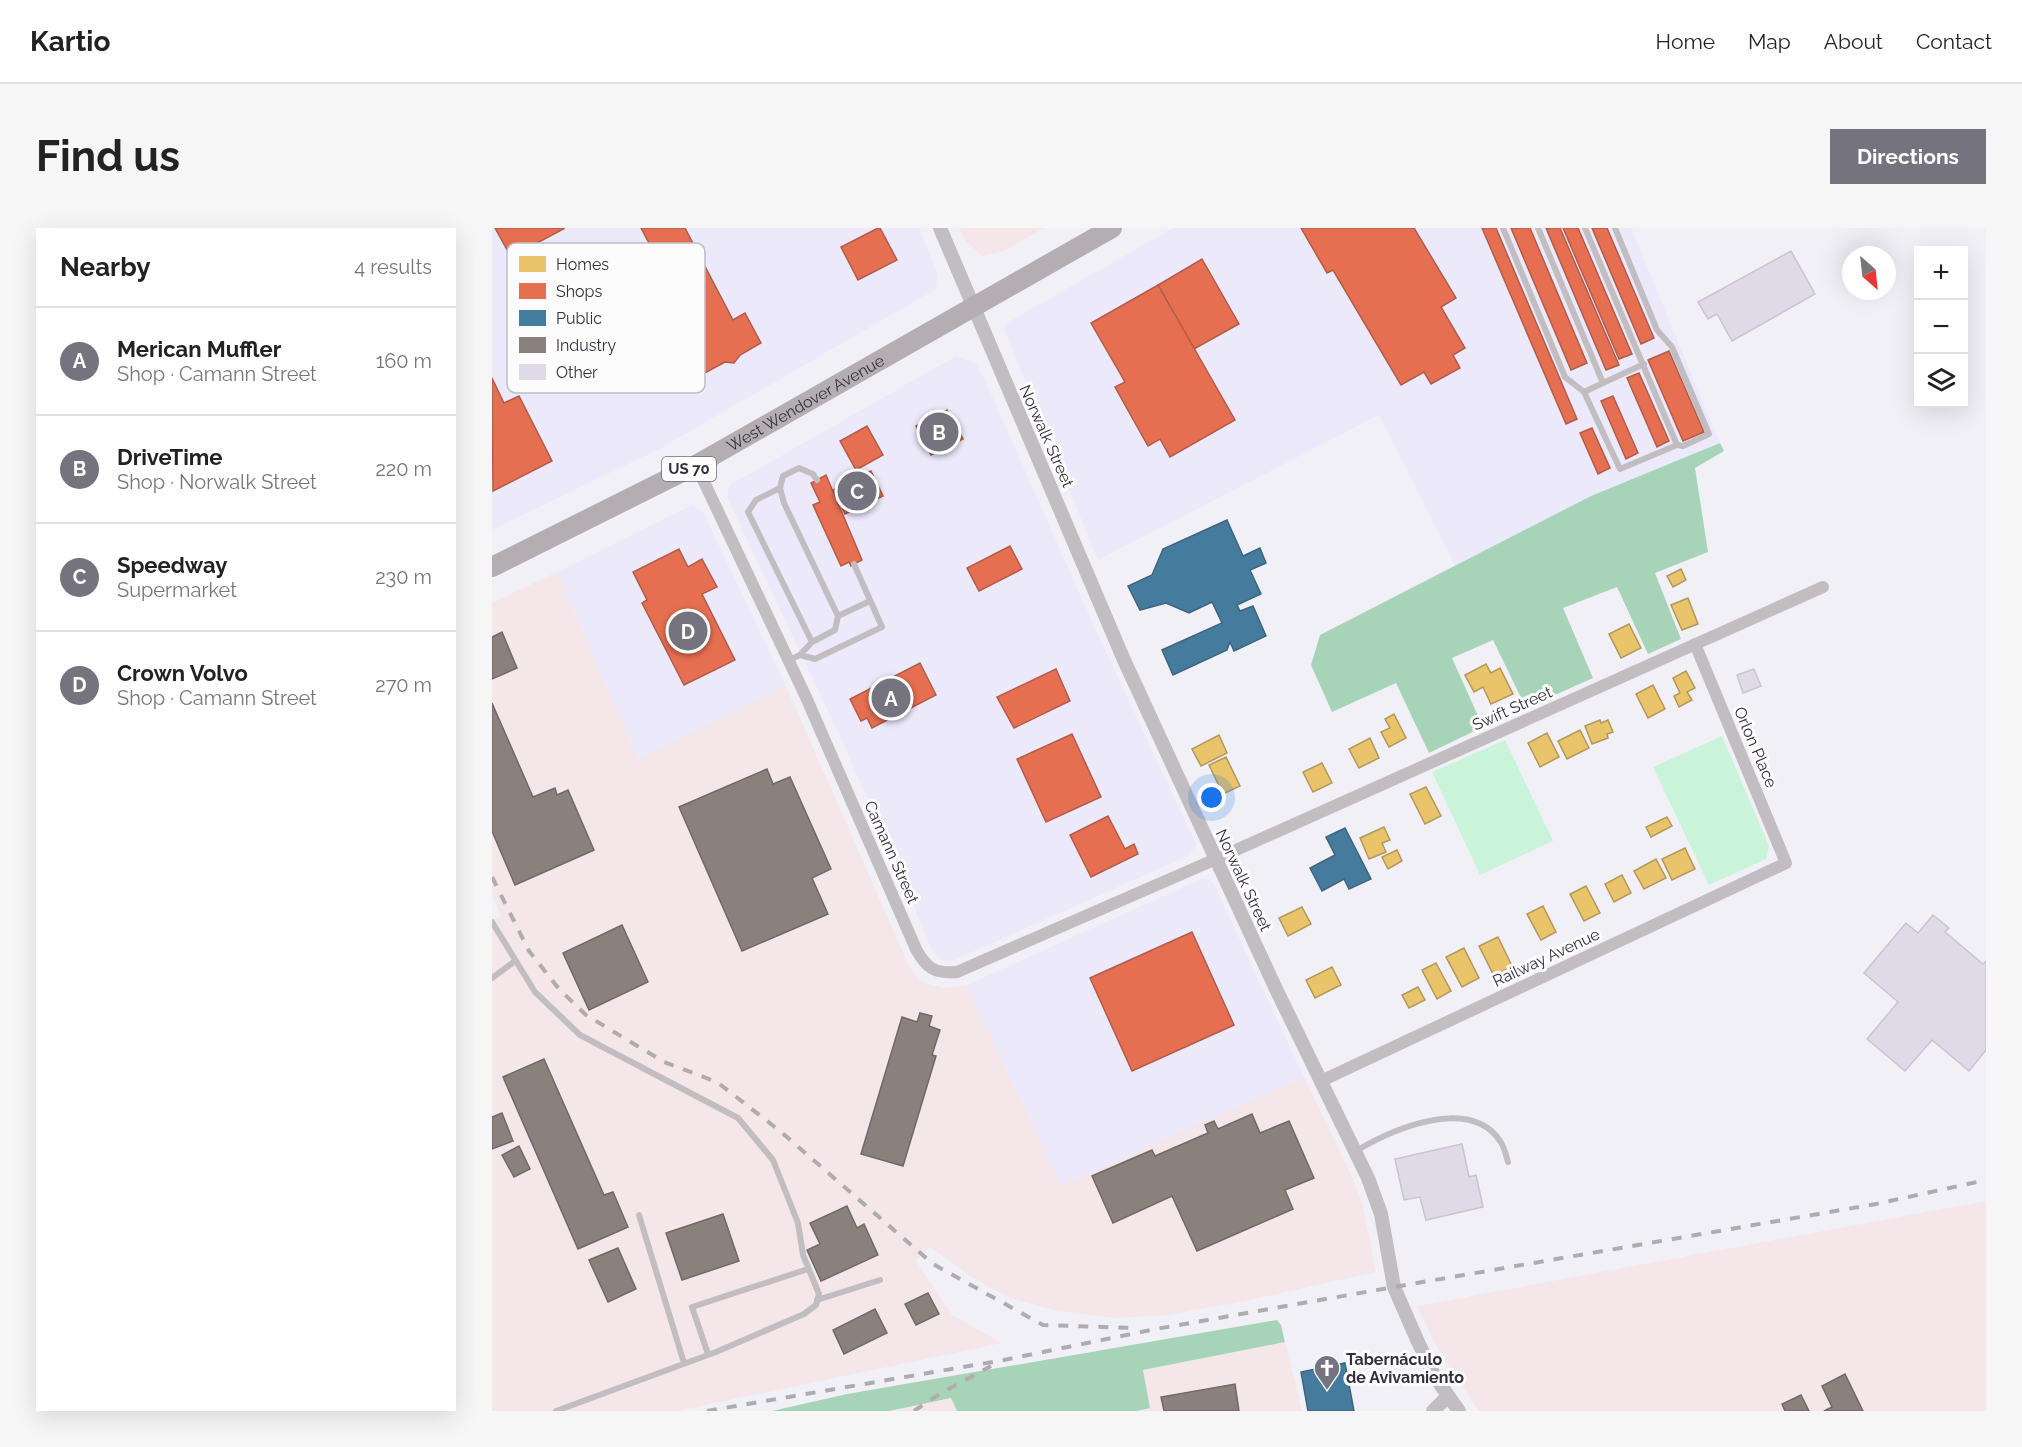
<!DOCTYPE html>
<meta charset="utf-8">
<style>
:root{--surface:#fff;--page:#f6f6f6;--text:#222;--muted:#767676;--line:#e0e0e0;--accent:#75737e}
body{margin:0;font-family:Raleway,sans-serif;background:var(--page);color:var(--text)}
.controls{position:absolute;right:18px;top:18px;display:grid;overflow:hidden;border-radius:0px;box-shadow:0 6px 24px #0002}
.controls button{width:54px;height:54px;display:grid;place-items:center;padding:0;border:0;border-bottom:2px solid var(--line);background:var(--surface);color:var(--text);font:30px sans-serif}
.compass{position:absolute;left:1350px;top:18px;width:54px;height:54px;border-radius:50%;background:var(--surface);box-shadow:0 6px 24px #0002;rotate:153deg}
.you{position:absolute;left:720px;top:570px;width:21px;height:21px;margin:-15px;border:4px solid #fff;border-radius:50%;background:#1a73e8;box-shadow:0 0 0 9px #1a73e833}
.badge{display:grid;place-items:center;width:39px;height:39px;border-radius:50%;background:var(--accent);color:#fff;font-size:20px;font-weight:700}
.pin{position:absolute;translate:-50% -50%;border:3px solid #fff;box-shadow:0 2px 6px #0006}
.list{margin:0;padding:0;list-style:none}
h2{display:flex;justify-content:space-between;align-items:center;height:78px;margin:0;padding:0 24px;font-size:26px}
h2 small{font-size:20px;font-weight:400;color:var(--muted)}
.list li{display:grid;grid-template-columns:39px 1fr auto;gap:18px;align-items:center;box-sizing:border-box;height:108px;padding:0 24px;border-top:2px solid var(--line)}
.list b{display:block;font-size:22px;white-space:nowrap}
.list p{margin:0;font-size:20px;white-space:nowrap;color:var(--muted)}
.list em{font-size:20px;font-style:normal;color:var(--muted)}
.icon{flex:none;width:33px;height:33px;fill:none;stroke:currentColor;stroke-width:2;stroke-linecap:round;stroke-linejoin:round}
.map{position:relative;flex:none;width:1494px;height:1183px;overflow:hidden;border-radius:0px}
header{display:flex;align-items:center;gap:36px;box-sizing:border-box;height:84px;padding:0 30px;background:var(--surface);border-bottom:2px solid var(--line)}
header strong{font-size:28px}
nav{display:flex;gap:33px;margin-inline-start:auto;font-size:21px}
.intro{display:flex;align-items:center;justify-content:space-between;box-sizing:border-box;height:144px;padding:0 36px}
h1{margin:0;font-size:42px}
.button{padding:15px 27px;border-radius:0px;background:var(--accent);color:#fff;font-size:21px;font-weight:700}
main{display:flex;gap:36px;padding:0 36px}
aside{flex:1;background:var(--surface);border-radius:0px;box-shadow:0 6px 24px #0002}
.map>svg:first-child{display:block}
.built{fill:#ece9fa}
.industrial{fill:#f5e6ea}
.green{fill:#c9f4d9}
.forest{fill:#a7d4b9}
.homes{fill:#e9c46a;stroke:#b2985c;stroke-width:1.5}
.shops{fill:#e76f51;stroke:#b15c4b;stroke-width:1.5}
.public{fill:#457b9d;stroke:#3f6480;stroke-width:1.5}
.industry{fill:#8a817c;stroke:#706969;stroke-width:1.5}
.building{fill:#e0d9e8;stroke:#c9c5ce;stroke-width:1.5}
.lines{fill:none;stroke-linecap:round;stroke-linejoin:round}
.service{stroke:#c1bdc1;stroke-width:6}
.minor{stroke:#c1bdc1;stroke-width:12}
.tertiary{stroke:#c1bdc1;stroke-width:14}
.trunk{stroke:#b4aeb3;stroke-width:20}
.rail{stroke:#afacb0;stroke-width:4;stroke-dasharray:10 10;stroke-linecap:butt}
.labels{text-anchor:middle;stroke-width:6;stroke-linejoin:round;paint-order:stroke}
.shield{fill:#fcfcfc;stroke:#6f6d76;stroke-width:1.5}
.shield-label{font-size:15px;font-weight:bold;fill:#32303d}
.street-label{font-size:16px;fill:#32303d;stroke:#fcfcfc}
.poi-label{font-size:16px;font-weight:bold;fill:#32303d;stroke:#fcfcfc;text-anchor:start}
.key{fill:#fcfcfc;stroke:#bfbfc3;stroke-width:1.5}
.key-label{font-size:16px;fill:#32303d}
</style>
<header>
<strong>Kartio</strong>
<nav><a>Home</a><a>Map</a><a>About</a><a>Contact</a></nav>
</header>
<div class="intro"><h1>Find us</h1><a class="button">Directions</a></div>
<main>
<aside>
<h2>Nearby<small>4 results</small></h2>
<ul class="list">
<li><span class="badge">A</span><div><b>Merican Muffler</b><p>Shop · Camann Street</p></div><em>160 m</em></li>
<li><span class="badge">B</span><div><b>DriveTime</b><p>Shop · Norwalk Street</p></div><em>220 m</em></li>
<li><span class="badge">C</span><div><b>Speedway</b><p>Supermarket</p></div><em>230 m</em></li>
<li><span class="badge">D</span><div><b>Crown Volvo</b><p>Shop · Camann Street</p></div><em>270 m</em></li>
</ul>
</aside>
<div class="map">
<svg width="1494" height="1183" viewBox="0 0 1494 1183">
<rect width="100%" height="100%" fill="#f1f0f7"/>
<g class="built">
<path d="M0,0H427L446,47L444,61L167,221L0,302Z"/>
<path d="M681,0H1139L1228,215L1099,268L964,339L887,187L606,332L512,101L515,95Z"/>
<path d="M464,128L484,136L492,150L602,398L704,616L698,627L460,733H451L441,724L353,519L235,269L238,257Z"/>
<path d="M200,277L212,286L294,458L146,531L65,344Z"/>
<path d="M709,651H717L722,656L812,849L569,959L475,757Z"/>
</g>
<g class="industrial">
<path d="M467,0H551L512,23L490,28L474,13Z"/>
<path d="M65,344L146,531L294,458L417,738L427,752L437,756L451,760L475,757L569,958L812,849L861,951L870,975L884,1044L749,1074L675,1087L623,1090L566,1083L517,1070L478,1048L438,1019L424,1033L460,1087L510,1115L185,1183H0V693L9,688L0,666V375Z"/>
<path d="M1494,973V1183H987L948,1125L925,1078Z"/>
<path d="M793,1114L810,1183H645L658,1180L651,1142Z"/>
<path d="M460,1170L465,1183H397V1182Z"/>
</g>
<g class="green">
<path d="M1230,508L1277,618L1274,631L1217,657L1161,539Z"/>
<path d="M1013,512L1061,613L988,647L940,544Z"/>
</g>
<g class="forest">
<path d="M1228,215L1232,223L1203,240L1216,324L1163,345L1189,411L1156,426L1125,359L1071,380L1101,450L1034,480L1001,412L960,430L991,499L937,525L904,455L840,484L819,437L828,407L1099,268Z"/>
<path d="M785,1092L789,1097L793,1114L651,1142L658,1180L645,1183H465L459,1170L397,1183H280L355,1166Z"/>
</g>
<g class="homes">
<path d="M1189,341L1194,352L1181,359L1175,348Z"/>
<path d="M1196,370L1206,396L1190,402L1179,377Z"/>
<path d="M1137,396L1149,420L1129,430L1117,406Z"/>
<path d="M994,436L999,445L1008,440L1021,466L999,476L991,459L982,464L973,447Z"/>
<path d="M1194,443L1203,460L1195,464L1200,472L1187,479L1182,468L1188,465L1181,450Z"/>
<path d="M1161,457L1173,481L1156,490L1144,466Z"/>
<path d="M902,486L914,510L897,519L889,504L898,500L893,491Z"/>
<path d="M1108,492L1109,495L1116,492L1121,504L1115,506L1116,510L1100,516L1093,498Z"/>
<path d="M1088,502L1097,520L1075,531L1066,513Z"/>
<path d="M1055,505L1067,529L1048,539L1036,515Z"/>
<path d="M727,507L735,525L709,538L700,521Z"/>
<path d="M878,510L887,530L867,540L857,521Z"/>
<path d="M734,529L748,558L731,566L717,537Z"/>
<path d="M830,535L840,555L821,564L811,544Z"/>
<path d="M934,559L949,588L933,596L918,566Z"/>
<path d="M1175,589L1180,598L1159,609L1154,599Z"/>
<path d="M892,599L898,612L890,615L894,624L877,631L868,610Z"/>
<path d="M1193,620L1203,641L1180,652L1170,631Z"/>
<path d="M905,622L910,633L896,641L890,629Z"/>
<path d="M1164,631L1174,650L1152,661L1142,643Z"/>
<path d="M1130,647L1139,665L1122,674L1113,656Z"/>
<path d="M1094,658L1108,685L1092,693L1078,666Z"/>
<path d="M1051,678L1064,704L1049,712L1035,686Z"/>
<path d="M810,679L819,696L796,708L787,690Z"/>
<path d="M1006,709L1020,738L1002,748L987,718Z"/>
<path d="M972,720L987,750L970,759L954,729Z"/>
<path d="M944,735L959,763L945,771L930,742Z"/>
<path d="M840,739L849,757L823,770L814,752Z"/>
<path d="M926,759L933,772L917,780L910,767Z"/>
</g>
<g class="shops">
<path d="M3,0H73L19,29Z"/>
<path d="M149,0H193L241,92L253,85L269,115L248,127L242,135L233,134L200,152L184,122L207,110Z"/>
<path d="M386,0H388L405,32L366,52L349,19Z"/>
<path d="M809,0H922L964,70L949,79L973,120L961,127L968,140L939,156L932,144L909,157L841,42L835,45Z"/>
<path d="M990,0H1004L1085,191L1074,196Z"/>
<path d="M1019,0H1038L1095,135L1079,142Z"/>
<path d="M1054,0H1068L1127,137L1114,142Z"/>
<path d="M1071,0H1086L1140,126L1127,131Z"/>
<path d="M1100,0H1115L1162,110L1149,116Z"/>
<path d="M710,31L747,96L702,121L666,57Z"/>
<path d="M666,57L743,192L678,229L668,211L656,218L623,159L633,154L599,95Z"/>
<path d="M1177,123L1212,204L1191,213L1156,132Z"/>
<path d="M1147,145L1177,213L1165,219L1135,150Z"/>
<path d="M0,150L12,175L27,168L60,233L1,263Z"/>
<path d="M1121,168L1146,225L1134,231L1109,173Z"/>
<path d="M455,182L471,211L439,227L424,198Z"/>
<path d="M375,198L391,227L364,242L348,213Z"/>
<path d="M1100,200L1118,240L1106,246L1088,205Z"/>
<path d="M379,243L391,268L353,286L341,262Z"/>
<path d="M334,247L370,332L359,338L357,334L349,338L321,277L328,274L319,255Z"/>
<path d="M518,318L530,341L487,363L475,340Z"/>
<path d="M187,321L196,339L210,331L225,359L210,366L243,432L192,457L150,375L155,372L141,344Z"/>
<path d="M428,435L444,467L380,500L375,490L369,493L358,471Z"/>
<path d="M564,441L578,473L522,500L505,469Z"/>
<path d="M580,506L609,569L554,594L525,531Z"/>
<path d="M616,588L633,621L642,616L646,626L599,649L578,607Z"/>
<path d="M700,704L742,797L640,843L598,750Z"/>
</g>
<g class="public">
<path d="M735,292L751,328L768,320L774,335L758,342L769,366L745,377L748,383L761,378L774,408L742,423L738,414L735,422L681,447L670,422L730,395L720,374L697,385L674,375L648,382L636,358L660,347L671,321Z"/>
<path d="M853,600L879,651L857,661L852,651L830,663L818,640L843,627L834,609Z"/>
<path d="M853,1135L862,1183H816L809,1144Z"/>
</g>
<g class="industry">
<path d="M10,404L25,440L0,451V409Z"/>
<path d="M0,475L41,569L63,560L65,567L76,562L102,622L23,657L0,603Z"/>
<path d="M275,541L281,556L298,549L339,641L320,650L336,686L250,723L187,579Z"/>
<path d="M130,697L156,754L97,782L71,725Z"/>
<path d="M428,785L440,788L437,798L448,802L440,827L444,828L411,938L369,926L410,789L425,794Z"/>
<path d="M52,831L112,967L121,964L136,999L86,1021L11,849Z"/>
<path d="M10,885L21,913L0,921V889Z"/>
<path d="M760,886L768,905L797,893L822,950L793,962L801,981L705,1023L680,968L621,995L600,948L660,922L663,928L716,905L713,897L722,893L726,901Z"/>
<path d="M27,918L38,941L22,949L10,927Z"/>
<path d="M355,978L365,1000L372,996L386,1027L329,1053L315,1022L328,1016L318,995Z"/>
<path d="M231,986L247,1033L190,1052L174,1005Z"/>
<path d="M126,1020L144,1061L116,1074L97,1032Z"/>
<path d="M436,1065L447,1086L424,1097L413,1076Z"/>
<path d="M383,1081L395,1105L352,1126L341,1102Z"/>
<path d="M1353,1146L1371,1183H1332L1340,1179L1330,1158Z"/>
<path d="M743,1156L747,1183H672L669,1169Z"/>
<path d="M1309,1167L1317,1183H1293L1290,1176Z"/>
</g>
<g class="building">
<path d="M1299,23L1323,66L1240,113L1225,86L1216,91L1206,74Z"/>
<path d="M1262,441L1269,458L1251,465L1245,447Z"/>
<path d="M1441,687L1457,700L1453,704L1491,736L1494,733V822L1477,843L1440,812L1413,843L1375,811L1406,774L1372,745L1414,695L1426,705Z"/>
<path d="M970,916L977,949L984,947L991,979L934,992L928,969L912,972L903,931Z"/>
</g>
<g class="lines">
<g class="service">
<path d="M1011,0L1073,149L1092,164L1128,241L1185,217L1093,0"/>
<path d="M1046,0L1111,155L1152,136"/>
<path d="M1123,0L1165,102L1180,119L1217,206L1191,218L1185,217"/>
<path d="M1092,164L1111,155"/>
<path d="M288,260L264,272L256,284L320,414"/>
<path d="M346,388L378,373"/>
<path d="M308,427L323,431L390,399L362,336"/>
<path d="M297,432L308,427L320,414L343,402L346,388L292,275L288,260L291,248L307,240L321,246L325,252"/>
<path d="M0,694L43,764L88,807L246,890L281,932L306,995L311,1027L327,1066L324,1077L312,1086L224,1124L64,1183"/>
<path d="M0,750L23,733"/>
<path d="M864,923C899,902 977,867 1008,913C1012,918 1014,927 1016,934"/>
<path d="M147,987L192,1135"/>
<path d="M325,1072L388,1052"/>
<path d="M216,1126L200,1079L316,1041"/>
</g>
<g class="minor">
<path d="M204,237L313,467L424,721C434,740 443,746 465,744L724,631L1331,359"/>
<path d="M829,853L1294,635L1203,416"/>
</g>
<g class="tertiary">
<path d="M448,0L632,432L784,761L876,950L889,986L902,1059L926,1114L943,1149L967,1183"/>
<path d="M941,1183L956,1168"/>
</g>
<path class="trunk" id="s1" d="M0,339L204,237L620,0"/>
<g class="rail">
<path d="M0,649L37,723L67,761L94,787L172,834L225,854L288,903L441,1036L551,1097L643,1100"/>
<path d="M215,1183L512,1132L664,1101L902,1059L1384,976L1494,952"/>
<path d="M422,1183L449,1165L499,1138"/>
</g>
</g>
<defs>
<g id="church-pin" transform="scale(1.35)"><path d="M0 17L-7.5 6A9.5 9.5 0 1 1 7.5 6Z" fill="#75737e" stroke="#fcfcfc"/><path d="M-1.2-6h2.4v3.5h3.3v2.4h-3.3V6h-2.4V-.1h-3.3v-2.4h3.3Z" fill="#fff"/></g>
</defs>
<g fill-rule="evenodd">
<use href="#church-pin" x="835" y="1140"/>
</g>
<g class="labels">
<rect class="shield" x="170" y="229" width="54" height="24" rx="4.5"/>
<g class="shield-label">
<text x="197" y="246">US 70</text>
</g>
<g class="street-label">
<text dy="6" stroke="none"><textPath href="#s1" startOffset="354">West Wendover Avenue</textPath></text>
<text transform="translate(555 208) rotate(66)" y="6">Norwalk Street</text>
<text transform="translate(1020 480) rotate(-24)" y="6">Swift Street</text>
<text transform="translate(1264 519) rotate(67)" y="6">Orlon Place</text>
<text transform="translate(400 624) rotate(66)" y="6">Camann Street</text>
<text transform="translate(752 652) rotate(65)" y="6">Norwalk Street</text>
<text transform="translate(1054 729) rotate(-25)" y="6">Railway Avenue</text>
</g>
<g class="poi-label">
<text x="854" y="1137">Tabernáculo<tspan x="854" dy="18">de Avivamiento</tspan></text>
</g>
</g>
<rect x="15" y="15" width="198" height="150" rx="9" class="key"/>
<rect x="27" y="28" width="27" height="16" fill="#e9c46a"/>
<rect x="27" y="55" width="27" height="16" fill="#e76f51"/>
<rect x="27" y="82" width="27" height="16" fill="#457b9d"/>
<rect x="27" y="109" width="27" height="16" fill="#8a817c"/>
<rect x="27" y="136" width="27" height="16" fill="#e0d9e8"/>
<g class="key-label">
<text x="64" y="42">Homes</text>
<text x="64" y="69">Shops</text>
<text x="64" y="96">Public</text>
<text x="64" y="123">Industry</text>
<text x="64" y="150">Other</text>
</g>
</svg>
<div class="controls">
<button>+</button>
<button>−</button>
<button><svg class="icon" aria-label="layers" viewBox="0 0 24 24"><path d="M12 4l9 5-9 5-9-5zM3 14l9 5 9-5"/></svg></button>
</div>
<svg class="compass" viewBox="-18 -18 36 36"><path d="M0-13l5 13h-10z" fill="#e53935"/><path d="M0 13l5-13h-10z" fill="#767676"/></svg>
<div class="you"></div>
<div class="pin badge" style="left:399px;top:470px">A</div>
<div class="pin badge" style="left:447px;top:204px">B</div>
<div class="pin badge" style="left:365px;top:263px">C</div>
<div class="pin badge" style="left:196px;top:403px">D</div>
</div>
</main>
